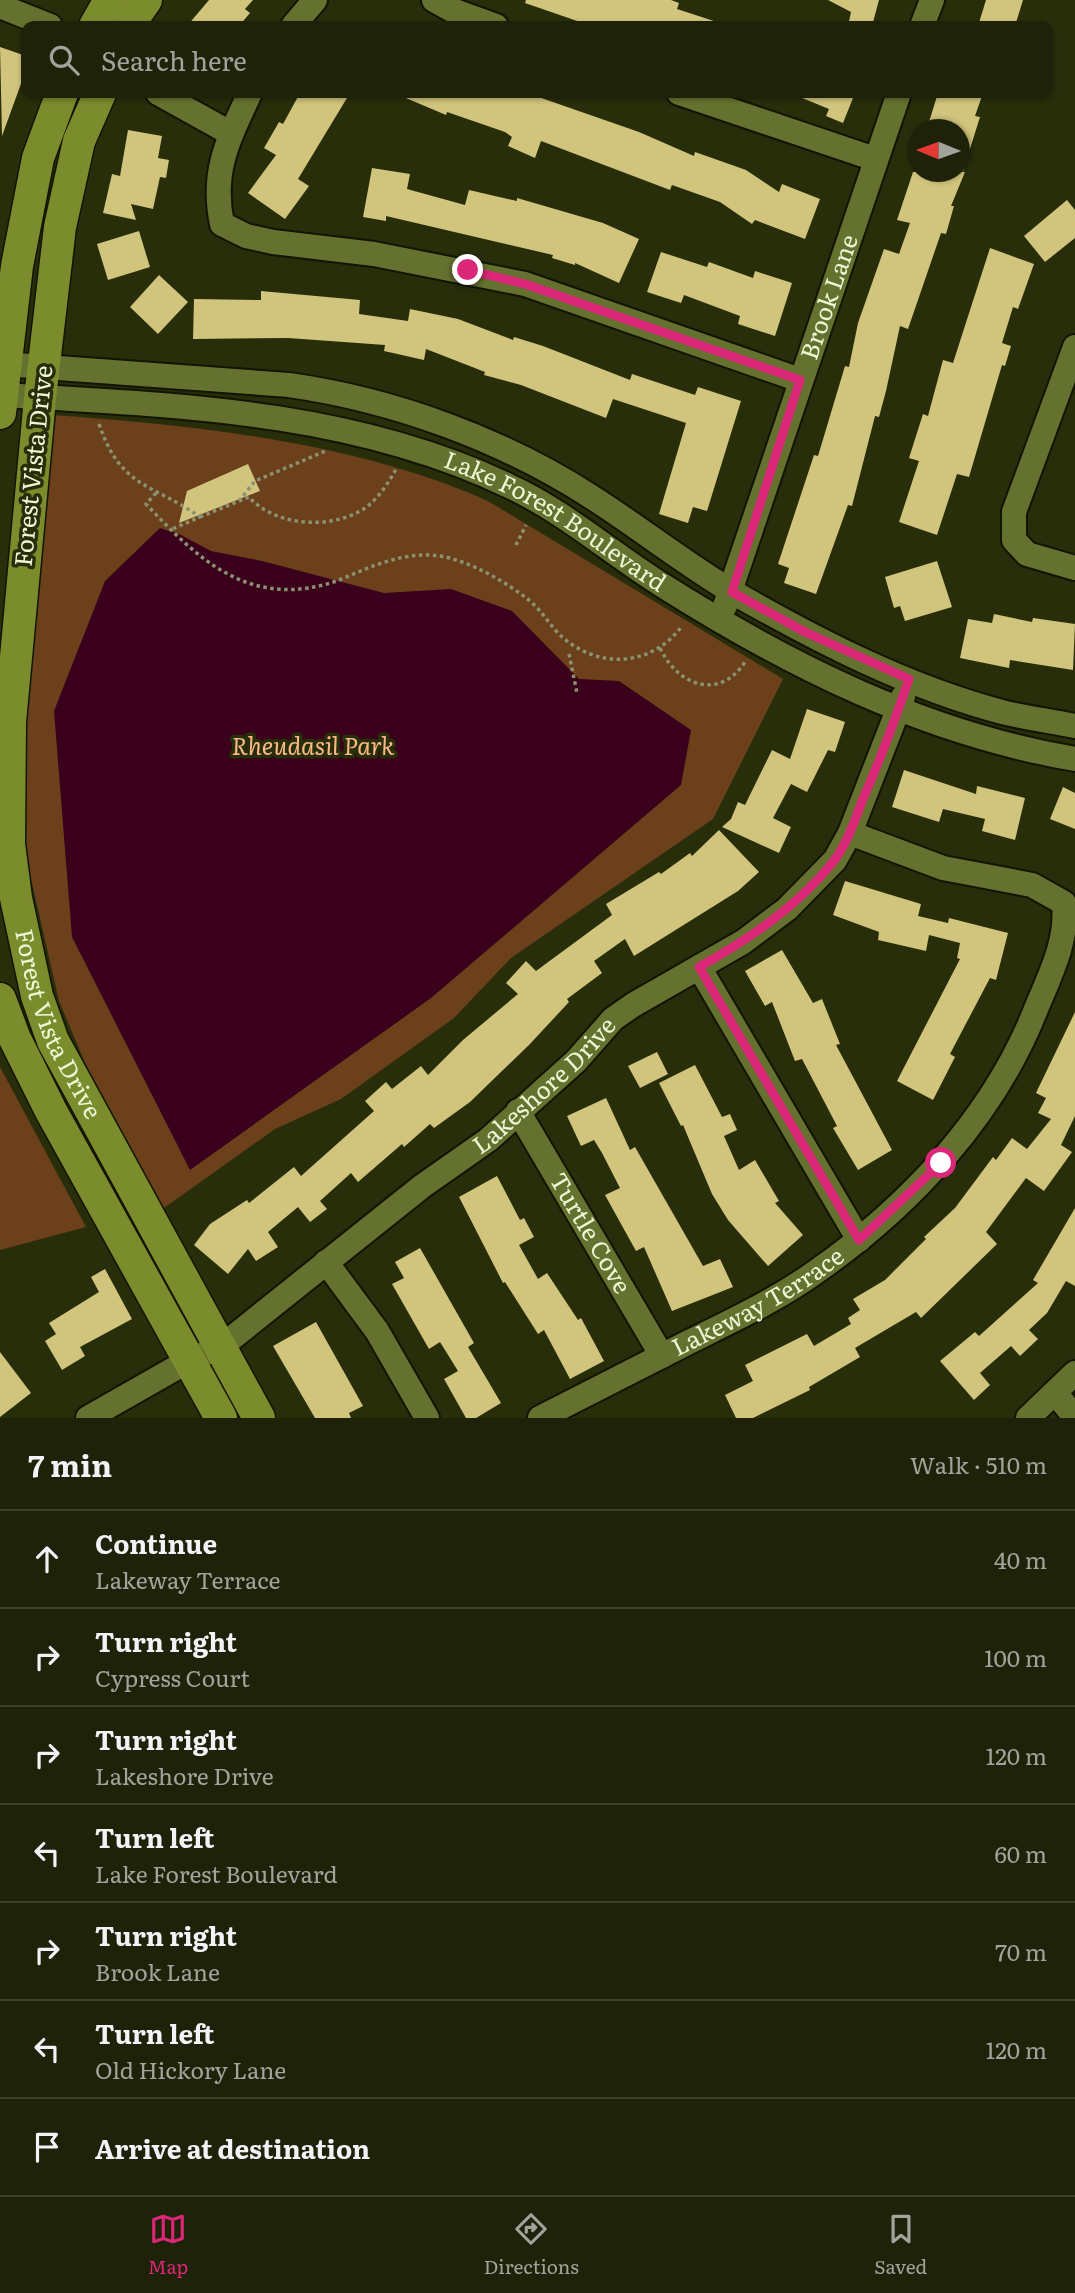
<!DOCTYPE html>
<meta charset="utf-8">
<style>
:root{--surface:#1e2208;--page:#2b2f16;--text:#f1f3f6;--muted:#a1a49c;--line:#3c3f29;--accent:#db2777}
body{margin:0;font-family:Literata,serif;background:var(--page);color:var(--text)}
.compass{position:absolute;left:907px;top:119px;width:63px;height:63px;border-radius:50%;background:var(--surface);box-shadow:0 2px 5px #0004;rotate:271deg}
.stop{position:absolute;width:21px;height:21px;margin:-16px;border:5px solid #db2777;border-radius:50%;background:#fff}
.stop.end{background:#db2777;border-color:#fff;box-shadow:0 2px 7px #0008}
.list{margin:0;padding:0;list-style:none}
h2{display:flex;justify-content:space-between;align-items:center;height:91px;margin:0;padding:0 28px;font-size:30px}
h2 small{font-size:23px;font-weight:400;color:var(--muted)}
.list li{display:grid;grid-template-columns:46px 1fr auto;gap:21px;align-items:center;box-sizing:border-box;height:98px;padding:0 28px;border-top:2px solid var(--line)}
.list b{display:block;font-size:26px;white-space:nowrap}
.list p{margin:0;font-size:23px;white-space:nowrap;color:var(--muted)}
.list em{font-size:23px;font-style:normal;color:var(--muted)}
.icon{flex:none;width:38px;height:38px;fill:none;stroke:currentColor;stroke-width:2;stroke-linecap:round;stroke-linejoin:round}
.map{position:relative;flex:none;width:1075px;height:1418px;overflow:hidden}
.search{position:absolute;background:var(--surface);box-shadow:0 2px 5px #0004;left:21px;right:21px;top:21px;height:77px;display:flex;align-items:center;gap:18px;box-sizing:border-box;padding:0 24px;border-radius:14px;color:var(--muted);font-size:26px}
.sheet{height:777px;background:var(--surface)}
nav{display:flex;justify-content:space-around;align-items:center;box-sizing:border-box;height:98px;border-top:2px solid var(--line);background:var(--surface);font-size:19px;color:var(--muted)}
nav a{display:grid;justify-items:center;gap:4px}
nav .on{color:var(--accent)}
.map>svg:first-child{display:block}
.green{fill:#6b401b}
.water{fill:#3b001b}
.building{fill:#d1c47c}
.lines{fill:none;stroke-linecap:round;stroke-linejoin:round}
.minor-casing{stroke:#111503;stroke-width:28}
.major-casing{stroke:#111503;stroke-width:35}
.path{stroke:#8a926f;stroke-width:3.5;stroke-dasharray:3.5 3.5;stroke-linecap:butt}
.minor{stroke:#65722f;stroke-width:24}
.major{stroke:#7b8c2d;stroke-width:32}
.route{stroke:#db2777;stroke-width:9}
.labels{text-anchor:middle;stroke-width:7;stroke-linejoin:round;paint-order:stroke}
.street-label{font-size:24px;fill:#eef7d5;stroke:#282e0a}
.park-label{font-size:24px;font-style:italic;fill:#fbb985;stroke:#282e0a}
</style>
<div class="map">
<svg width="1075" height="1418" viewBox="0 0 1075 1418">
<rect width="100%" height="100%" fill="#282e0a"/>
<g class="green">
<path d="M52,415C195,425 355,442 488,501L783,679L713,819L511,958L454,1018L341,1099L275,1129L164,1208L91,1077L59,1001L18,822Z"/>
<path d="M0,1067L86,1227L0,1250Z"/>
</g>
<path class="water" d="M160,528L179,534L211,551L262,561L384,593L451,589L512,611L579,679L619,681L691,730L681,785L431,998L190,1170L72,937L54,711L105,581Z"/>
<g class="building">
<path d="M209,0H253L245,9L250,13L239,26H187Z"/>
<path d="M526,0H671L679,3L677,9L720,23L719,26H582L583,23L525,3Z"/>
<path d="M828,0H879L872,26H848L851,12Z"/>
<path d="M986,0H1023L1015,26H978Z"/>
<path d="M0,47L26,56V70L2,136Z"/>
<path d="M300,93H350L298,179L309,186L285,219L248,193L276,155L264,148L279,122L283,124Z"/>
<path d="M394,93H527L639,132L694,156L695,152L746,170L779,192L782,184L820,199L805,239L755,220L752,224L720,202L672,185L670,190L541,141L535,158L508,146L512,137L505,132L447,112L446,115Z"/>
<path d="M790,93H855L843,123L826,116L829,109Z"/>
<path d="M938,93H983L975,116L980,117L963,171L960,170V130H930L932,124L929,122Z"/>
<path d="M128,130L162,136L158,158L169,160L166,178L160,177L153,209L131,204L136,220L103,213L112,174L120,176Z"/>
<path d="M372,168L410,174L407,189L465,205L469,190L517,201V198L603,223L639,239L619,283L575,263V265L552,258L553,255L386,216V221L363,217Z"/>
<path d="M913,172H965L951,206H954L946,234L941,233L908,329L900,326L886,391L879,417L875,416L852,506L848,505L816,594L784,583L789,568L778,564L814,455L818,456L845,366L849,367L858,323L884,249L899,254L910,223L897,220Z"/>
<path d="M1067,200L1075,210V238L1045,262L1024,236Z"/>
<path d="M139,231L150,267L108,280L97,244Z"/>
<path d="M990,248L1034,264L1018,309L1013,307L1002,343L1011,346L1005,366L1002,365L969,477L957,474L937,535L899,522L919,461L909,458L923,414L928,416L943,360L953,363Z"/>
<path d="M661,252L707,267L709,262L753,278L755,271L792,283L775,336L738,324L740,316L684,295L681,303L647,292Z"/>
<path d="M159,275L188,302L158,334L130,307Z"/>
<path d="M261,291L360,300L359,314L408,321L410,309L458,319L513,340L514,337L543,346L630,380L632,374L695,395L698,387L741,401L707,511L693,507L688,523L659,514L686,423L613,399L606,418L521,385L484,375L485,372L426,349L424,360L384,351L385,345L288,338L193,339L194,299L261,300Z"/>
<path d="M248,464L260,491L179,523L187,491Z"/>
<path d="M937,561L952,607L905,621L900,606L894,608L885,577Z"/>
<path d="M994,614L1032,622L1033,618L1075,624L1073,670L1010,660L1009,668L960,658L968,619L992,623Z"/>
<path d="M807,709L845,722L835,752L828,750L807,792L791,784L773,818L791,827L779,853L722,827L731,819L738,802L745,805L772,750L790,759Z"/>
<path d="M904,770L976,794L977,786L1025,798L1015,840L982,831L985,819L943,809L939,822L892,807Z"/>
<path d="M1063,787L1075,793V829L1050,819Z"/>
<path d="M719,830L759,872L738,891L634,956L625,939L594,961L602,973L567,999L569,1002L529,1045L470,1102L434,1128L430,1124L404,1147L402,1144L358,1182L351,1173L320,1201L327,1209L310,1222L298,1207L268,1232L278,1247L256,1261L248,1249L228,1274L194,1245L210,1224L247,1200L249,1203L294,1167L301,1176L374,1111L365,1101L386,1082L392,1089L421,1066L428,1075L463,1040L518,994L506,983L526,961L536,971L612,915L606,904L659,872L661,874L690,853L692,856Z"/>
<path d="M845,881L921,904L918,916L948,923L949,918L1008,933L996,980L990,978L950,1054L955,1057L933,1100L897,1081L960,959L957,958L960,943L929,935L926,951L878,940L879,932L833,915Z"/>
<path d="M782,950L813,1003L822,999L840,1044L836,1045L892,1150L858,1170L833,1128L837,1126L802,1059L795,1061L772,1002L765,1006L745,971Z"/>
<path d="M1075,1012V1116L1061,1145L1072,1152L1044,1191L1026,1178L986,1232L997,1244L921,1318L916,1312L855,1348L860,1357L809,1387L810,1390L753,1418H736L725,1395L753,1381L745,1365L807,1334L814,1346L851,1324L848,1318L860,1310L853,1299L885,1280L926,1239L924,1237L955,1208L993,1157L996,1160L1012,1138L1027,1149L1051,1119L1038,1113L1046,1098L1036,1093Z"/>
<path d="M657,1052L668,1074L640,1088L628,1066Z"/>
<path d="M695,1065L722,1117L730,1114L737,1130L724,1136L739,1170L755,1160L779,1201L775,1203L803,1235L768,1266L728,1220L712,1194L683,1125L681,1126L659,1083Z"/>
<path d="M606,1098L630,1150L635,1147L703,1266L720,1259L733,1287L672,1311L644,1247L636,1251L605,1195L620,1188L602,1153L594,1140L581,1146L567,1116Z"/>
<path d="M497,1176L520,1220L524,1218L534,1237L519,1245L538,1279L547,1273L578,1320L581,1318L604,1361L570,1379L544,1330L538,1334L505,1282L503,1283L459,1197Z"/>
<path d="M1075,1208V1286L1066,1281L1047,1313L1029,1330L1038,1339L1020,1356L1011,1346L980,1373L990,1385L974,1400L940,1361L975,1332L979,1336L1038,1283L1033,1280Z"/>
<path d="M420,1248L474,1343L468,1347L501,1403L476,1418H466L444,1379L458,1371L440,1342L429,1349L392,1284L404,1278L395,1262Z"/>
<path d="M105,1269L132,1319L80,1347L85,1356L62,1370L45,1341L56,1334L49,1323L99,1292L91,1277Z"/>
<path d="M316,1322L363,1406L349,1413L351,1418H315L273,1346Z"/>
<path d="M0,1352L31,1393L0,1417Z"/>
</g>
<g class="lines">
<g class="minor-casing">
<g id="minor">
<path d="M434,0L452,10L496,26"/>
<path d="M0,6L50,26"/>
<path d="M293,26L315,0"/>
<path d="M922,26L932,0"/>
<path d="M158,93L230,133"/>
<path d="M250,93C228,140 211,172 222,224L246,236L273,242L374,254L525,284L800,380"/>
<path d="M679,93L875,159"/>
<path d="M1075,347L1014,512V540L1027,554L1075,568"/>
<path d="M4,364L289,385C394,400 501,439 590,496C639,527 686,565 736,594C820,642 908,687 1002,712C1026,718 1051,721 1075,726"/>
<path id="s1" d="M2,395C174,405 352,410 511,487C565,512 612,554 662,585C790,666 924,733 1075,759"/>
<path id="s2" d="M725,606L899,93"/>
<path d="M699,967L859,1240"/>
<path id="s3" d="M518,1111L662,1356"/>
<path d="M326,1262L377,1331L427,1418"/>
<path d="M1056,1394L1075,1417"/>
<path id="s4" d="M88,1418L188,1361L222,1346L421,1187L488,1140L576,1061L613,1019L633,1005L743,942L787,909L835,860L850,833L903,697"/>
<path id="s5" d="M540,1418C589,1393 638,1368 687,1343C731,1321 777,1300 817,1271C910,1206 994,1116 1036,1009C1050,975 1068,941 1064,903L1032,885L943,868L850,833"/>
<path d="M1028,1418L1075,1373"/>
</g>
</g>
<g class="major-casing">
<g id="major">
<path d="M95,26L110,0"/>
<path d="M128,26L146,0"/>
<path id="s6" d="M100,93L79,141L60,227L40,398L10,722L9,844L16,898L37,996L53,1041L259,1418"/>
<path d="M0,413L17,266L38,158L62,93"/>
<path d="M0,999L15,1039L51,1111L221,1418"/>
</g>
</g>
<g class="path">
<path d="M99,424C121,489 152,483 200,517L170,530"/>
<path d="M156,493L146,504C195,556 244,605 323,585C337,582 350,575 363,570C392,558 425,549 456,560C479,567 507,583 526,598C539,607 547,621 558,633C595,670 651,668 682,626"/>
<path d="M239,501L255,481L328,450"/>
<path d="M200,517L249,497C276,527 332,530 365,508C378,499 389,482 396,469"/>
<path d="M516,545L526,525"/>
<path d="M660,648C678,686 719,701 745,662"/>
<path d="M569,654L577,693"/>
</g>
<use href="#minor" class="minor"/>
<use href="#major" class="major"/>
</g>
<g class="lines">
<path class="route" d="M468,270L525,284L800,380L732,592L805,632L909,679C895,720 880,760 863,799C855,820 847,844 833,862C797,907 749,939 699,967L859,1240L941,1163"/>
</g>
<g class="labels">
<g class="street-label">
<text dy="8" stroke="none"><textPath href="#s2" startOffset="326">Brook Lane</textPath></text>
<text transform="translate(34 466) rotate(-84)" y="8">Forest Vista Drive</text>
<text dy="8" stroke="none"><textPath href="#s1" startOffset="576">Lake Forest Boulevard</textPath></text>
<text dy="8" stroke="none"><textPath href="#s6" startOffset="948">Forest Vista Drive</textPath></text>
<text dy="8" stroke="none"><textPath href="#s4" startOffset="567">Lakeshore Drive</textPath></text>
<text dy="8" stroke="none"><textPath href="#s3" startOffset="142">Turtle Cove</textPath></text>
<text dy="8" stroke="none"><textPath href="#s5" startOffset="247">Lakeway Terrace</textPath></text>
</g>
<g class="park-label">
<text x="313" y="755">Rheudasil Park</text>
</g>
</g>
</svg>
<svg class="compass" viewBox="-18 -18 36 36"><path d="M0-13l5 13h-10z" fill="#e53935"/><path d="M0 13l5-13h-10z" fill="#a1a49c"/></svg>
<div class="stop" style="left:941px;top:1163px"></div>
<div class="stop end" style="left:468px;top:270px"></div>
<div class="search"><svg class="icon" aria-label="search" viewBox="0 0 24 24"><circle cx="10" cy="10" r="6"/><path d="M15 15l6 6"/></svg>Search here</div>
</div>
<section class="sheet">
<h2>7 min<small>Walk · 510 m</small></h2>
<ul class="list">
<li><svg class="icon" aria-label="ahead" viewBox="0 0 24 24"><path d="M12 20V5M6 11l6-6 6 6"/></svg><div><b>Continue</b><p>Lakeway Terrace</p></div><em>40 m</em></li>
<li><svg class="icon" aria-label="right" viewBox="0 0 24 24"><path d="M7 20v-9h11M14 6l5 5-5 5"/></svg><div><b>Turn right</b><p>Cypress Court</p></div><em>100 m</em></li>
<li><svg class="icon" aria-label="right" viewBox="0 0 24 24"><path d="M7 20v-9h11M14 6l5 5-5 5"/></svg><div><b>Turn right</b><p>Lakeshore Drive</p></div><em>120 m</em></li>
<li><svg class="icon" aria-label="left" viewBox="0 0 24 24"><path d="M17 20v-9H6M10 6l-5 5 5 5"/></svg><div><b>Turn left</b><p>Lake Forest Boulevard</p></div><em>60 m</em></li>
<li><svg class="icon" aria-label="right" viewBox="0 0 24 24"><path d="M7 20v-9h11M14 6l5 5-5 5"/></svg><div><b>Turn right</b><p>Brook Lane</p></div><em>70 m</em></li>
<li><svg class="icon" aria-label="left" viewBox="0 0 24 24"><path d="M17 20v-9H6M10 6l-5 5 5 5"/></svg><div><b>Turn left</b><p>Old Hickory Lane</p></div><em>120 m</em></li>
<li><svg class="icon" aria-label="arrive" viewBox="0 0 24 24"><path d="M6 21V4h12l-3 4 3 4H6"/></svg><div><b>Arrive at destination</b></div></li>
</ul>
</section>
<nav>
<a class="on"><svg class="icon" aria-label="map" viewBox="0 0 24 24"><path d="M3 6l6-2 6 2 6-2v14l-6 2-6-2-6 2zM9 4v14M15 6v14"/></svg>Map</a>
<a><svg class="icon" aria-label="directions" viewBox="0 0 24 24"><path d="M12 3l9 9-9 9-9-9zM9 14v-3h6M13 9l2 2-2 2"/></svg>Directions</a>
<a><svg class="icon" aria-label="saved" viewBox="0 0 24 24"><path d="M7 4h10v16l-5-4-5 4z"/></svg>Saved</a>
</nav>
